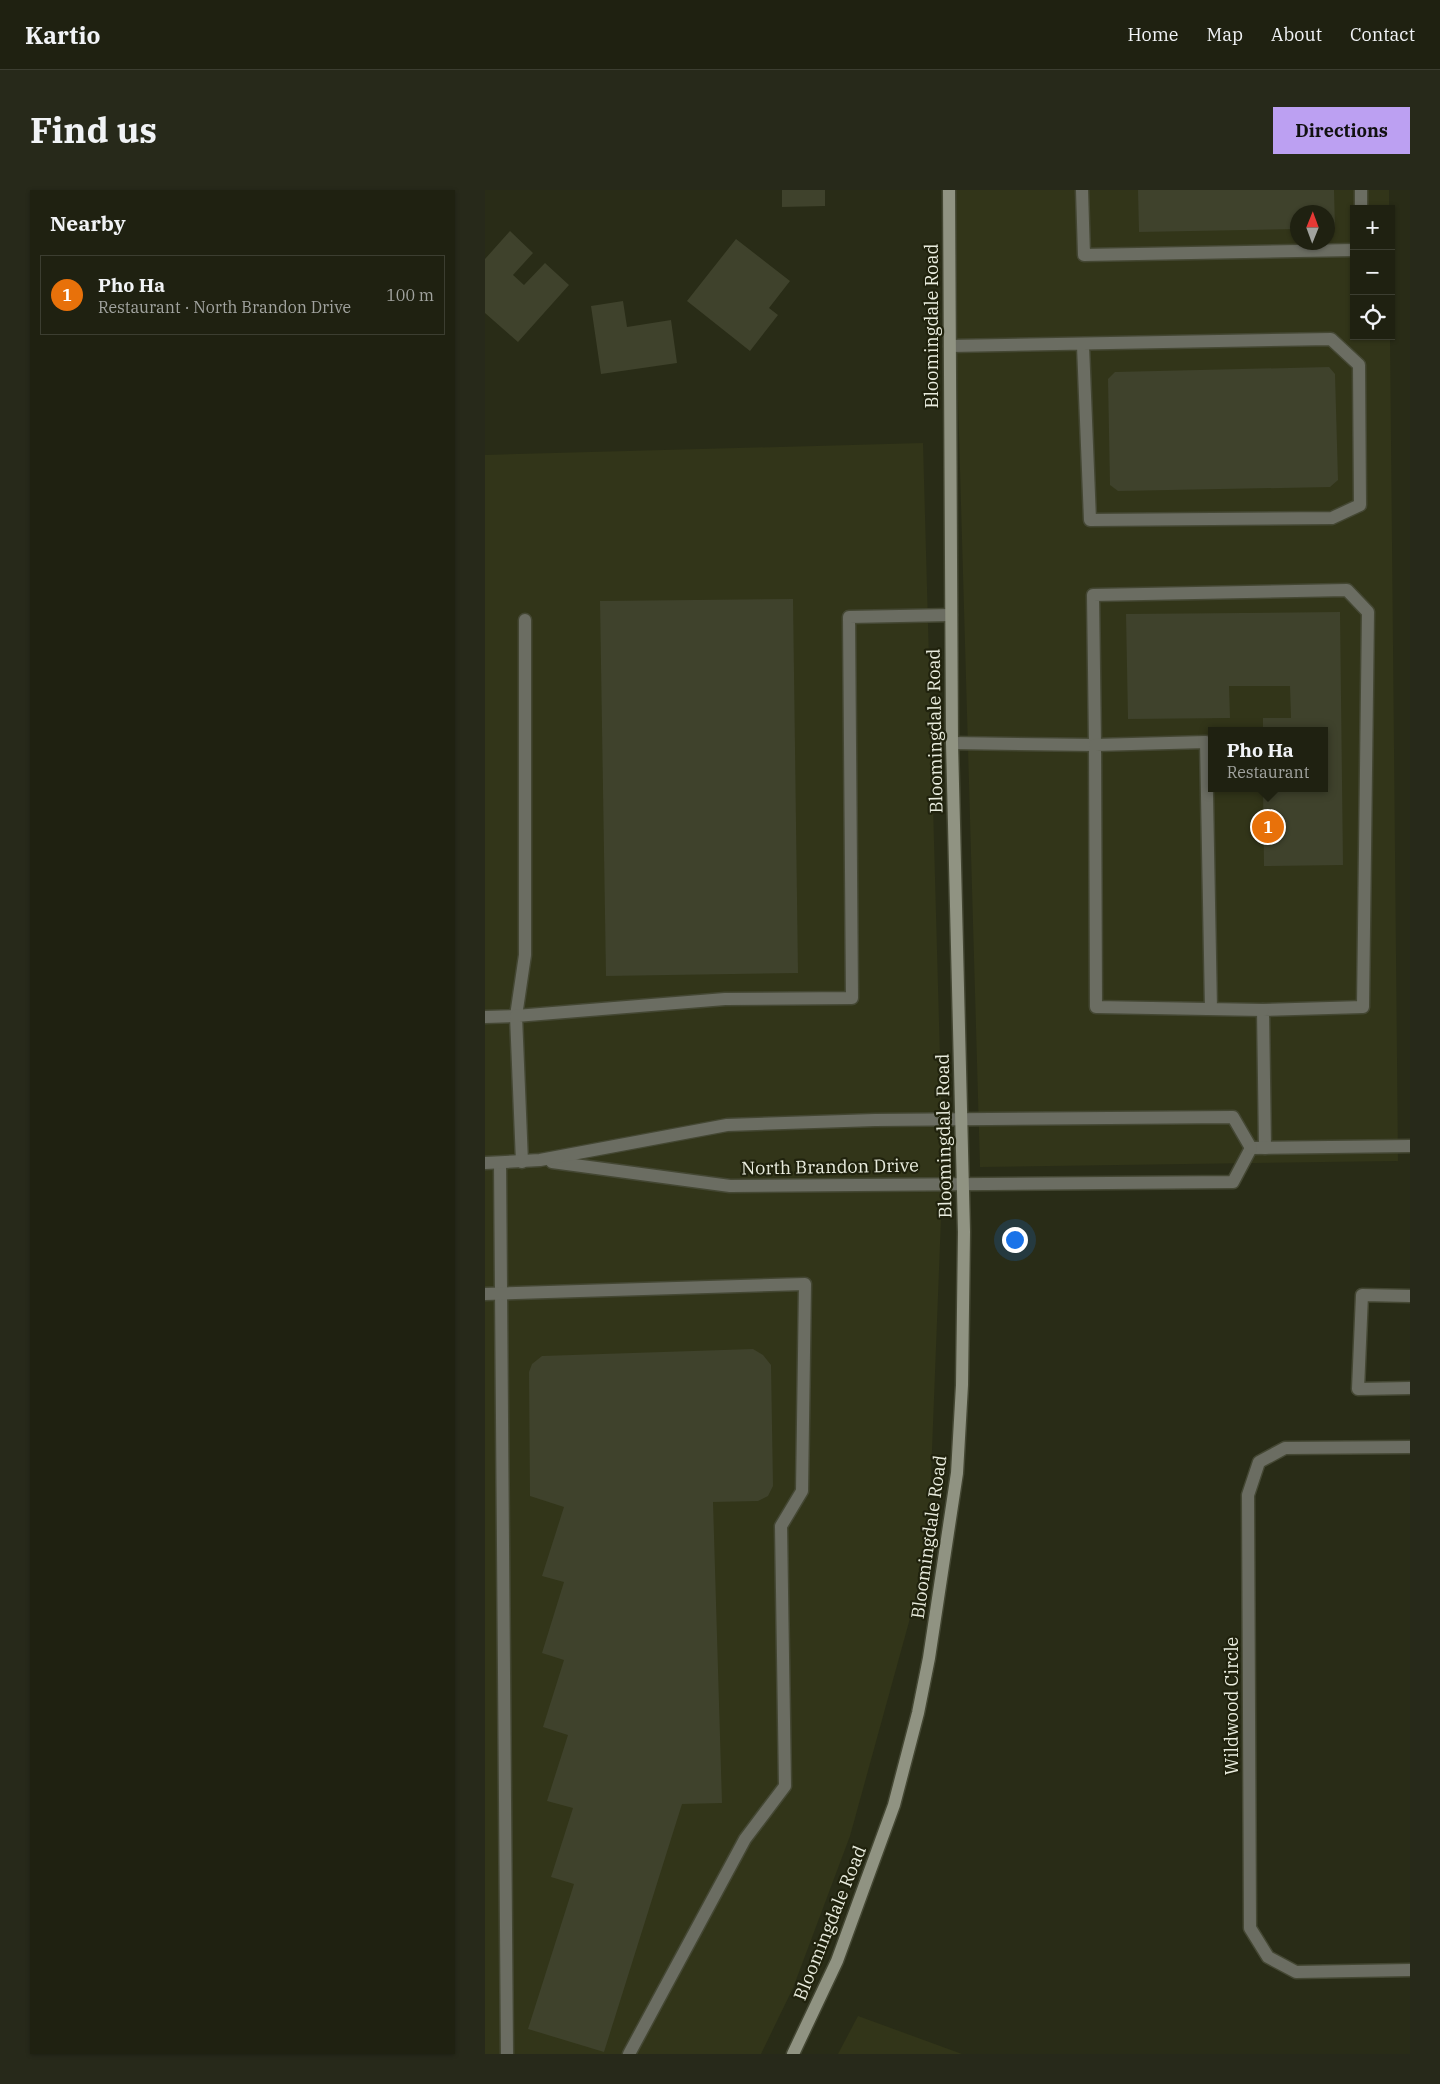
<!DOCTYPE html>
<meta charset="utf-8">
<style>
:root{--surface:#1f2111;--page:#27291a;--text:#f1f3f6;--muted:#a1a39f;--line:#3c3e31;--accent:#bca0f2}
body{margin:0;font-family:"IBM Plex Serif",serif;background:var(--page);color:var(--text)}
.controls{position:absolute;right:15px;top:15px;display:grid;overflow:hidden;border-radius:0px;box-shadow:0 1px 4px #0004}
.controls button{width:45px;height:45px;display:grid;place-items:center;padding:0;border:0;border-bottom:1px solid var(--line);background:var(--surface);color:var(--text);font:25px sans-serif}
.compass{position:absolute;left:805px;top:15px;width:45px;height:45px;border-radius:50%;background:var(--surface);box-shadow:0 1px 4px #0004;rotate:1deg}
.you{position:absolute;left:529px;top:1049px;width:18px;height:18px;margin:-12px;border:4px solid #fff;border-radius:50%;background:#1a73e8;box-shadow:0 0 0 8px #1a73e833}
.badge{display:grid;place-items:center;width:32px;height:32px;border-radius:50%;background:var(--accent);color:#fff;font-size:16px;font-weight:700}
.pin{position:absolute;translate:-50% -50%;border:2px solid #fff;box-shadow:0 1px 5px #0006}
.popup{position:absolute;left:723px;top:537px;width:120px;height:65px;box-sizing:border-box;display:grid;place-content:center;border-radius:0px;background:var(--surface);filter:drop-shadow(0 1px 4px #0005);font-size:16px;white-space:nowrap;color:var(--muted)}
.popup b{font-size:19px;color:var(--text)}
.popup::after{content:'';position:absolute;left:50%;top:100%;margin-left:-10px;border:10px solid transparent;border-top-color:var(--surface)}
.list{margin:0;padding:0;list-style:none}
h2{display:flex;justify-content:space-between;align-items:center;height:65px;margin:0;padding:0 20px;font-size:21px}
h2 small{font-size:16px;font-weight:400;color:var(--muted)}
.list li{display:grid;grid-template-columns:32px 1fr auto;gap:15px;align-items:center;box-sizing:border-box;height:80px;margin:0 10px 10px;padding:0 10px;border:1px solid var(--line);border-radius:0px}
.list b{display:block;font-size:19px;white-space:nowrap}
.list p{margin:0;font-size:16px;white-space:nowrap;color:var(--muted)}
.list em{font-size:16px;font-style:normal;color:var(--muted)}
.icon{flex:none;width:28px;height:28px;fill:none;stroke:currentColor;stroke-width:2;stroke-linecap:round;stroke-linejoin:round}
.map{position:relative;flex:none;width:925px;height:1864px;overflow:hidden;border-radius:0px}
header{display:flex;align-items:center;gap:30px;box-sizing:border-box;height:70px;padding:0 25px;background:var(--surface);border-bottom:1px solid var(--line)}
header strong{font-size:24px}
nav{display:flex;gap:28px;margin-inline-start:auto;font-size:18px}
.intro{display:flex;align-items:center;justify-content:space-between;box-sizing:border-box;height:120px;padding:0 30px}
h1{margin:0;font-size:35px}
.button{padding:12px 22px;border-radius:0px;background:var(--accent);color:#111;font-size:18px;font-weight:700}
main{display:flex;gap:30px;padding:0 30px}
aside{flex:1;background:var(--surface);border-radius:0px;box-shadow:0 1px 4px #0004}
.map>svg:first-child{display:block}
.built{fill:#323519;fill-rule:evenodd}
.building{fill:#3f422c}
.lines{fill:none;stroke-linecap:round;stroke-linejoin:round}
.service-casing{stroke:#444733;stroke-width:15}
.minor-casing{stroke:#444733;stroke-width:15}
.secondary-casing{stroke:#444733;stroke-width:15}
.service{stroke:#6b6d62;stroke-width:12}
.minor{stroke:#6b6d62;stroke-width:12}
.secondary{stroke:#909382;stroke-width:12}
.labels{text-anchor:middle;stroke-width:4.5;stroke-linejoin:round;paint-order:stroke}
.street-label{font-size:18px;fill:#e9ecde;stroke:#20220d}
</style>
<header>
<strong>Kartio</strong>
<nav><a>Home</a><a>Map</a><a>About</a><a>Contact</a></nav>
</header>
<div class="intro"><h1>Find us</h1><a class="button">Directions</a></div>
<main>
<aside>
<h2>Nearby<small></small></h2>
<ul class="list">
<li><span class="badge" style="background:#e8710a">1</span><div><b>Pho Ha</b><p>Restaurant · North Brandon Drive</p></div><em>100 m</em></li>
</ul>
</aside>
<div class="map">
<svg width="925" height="1864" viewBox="0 0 925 1864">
<rect width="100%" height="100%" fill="#292c17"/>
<g class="built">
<path d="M467,0H904V19H869V146H905L913,971L495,977ZM812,22H842V52H812ZM727,541H839V598H727Z"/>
<path d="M438,253L458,977L443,1363L365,1646L308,1798L276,1864H0V265Z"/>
<path d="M373,1826L477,1864H353Z"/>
</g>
<g class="building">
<path d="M297,0H340V16L297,17Z"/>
<path d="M653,0H849L850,38H842V22H812V39L654,42Z"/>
<path d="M25,41L48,63L28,85L39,95L60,73L84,95L33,152L0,123V69Z"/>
<path d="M251,49L305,91L284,118L293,125L265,161L202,111Z"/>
<path d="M138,111L142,137L186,130L192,173L116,184L106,116Z"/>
<path d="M844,177L850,184L853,290L845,297L633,301L625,295L623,189L630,182Z"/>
<path d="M308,409L313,783L121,786L115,411Z"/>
<path d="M855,422L858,675L779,676L778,598H839V541H778V528H806L805,496H744L745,528L643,529L641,424Z"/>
<path d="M268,1159L278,1165L286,1175L288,1296L283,1306L273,1311L228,1312L237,1613L197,1614L119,1862L43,1839L89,1694L66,1687L88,1618L62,1611L83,1545L58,1537L79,1470L57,1463L79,1392L57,1386L79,1317L45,1306L44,1182L47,1174L57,1166Z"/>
</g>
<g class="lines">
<g class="service-casing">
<g id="service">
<path d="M597,0L599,65L869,60"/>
<path d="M876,0V19"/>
<path d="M465,156L846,149L874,175L875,315L847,328L605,330L598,156"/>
<path d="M467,553L610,555L608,405L862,400L883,422L878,817L778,820L780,958"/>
<path d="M726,819L721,552L610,555L611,817L778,820"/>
<path d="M0,827L31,826L40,765V430"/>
<path d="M37,972L31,826L240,809L367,808L364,427L466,425"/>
<path d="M15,973L22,1864"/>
<path d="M0,1104L320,1094L317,1301L296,1336L300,1596L260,1649L144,1864"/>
<path d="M925,1106L877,1105L873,1199L925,1198"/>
</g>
</g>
<g class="minor-casing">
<g id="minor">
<path d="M766,958L925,956"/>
<path d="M67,972L245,996L748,992L766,958"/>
<path d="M0,973L55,970L242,935L390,930L748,927L766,958"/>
<path d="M925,1257L800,1258L774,1272L763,1305L765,1738L783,1767L811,1782L925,1780"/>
</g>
</g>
<g class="secondary-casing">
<path id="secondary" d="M308,1864L352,1771L409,1615L433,1523L444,1468L472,1283L477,1195L479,1042L467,553L464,0"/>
</g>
<use href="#service" class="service"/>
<use href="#minor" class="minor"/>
<use href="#secondary" class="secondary"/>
</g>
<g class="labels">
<g class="street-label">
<text transform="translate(447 136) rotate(-90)" y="6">Bloomingdale Road</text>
<text transform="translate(450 541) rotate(-91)" y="6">Bloomingdale Road</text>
<text transform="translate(459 946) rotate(-91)" y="6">Bloomingdale Road</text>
<text transform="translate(345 977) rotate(-1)" y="6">North Brandon Drive</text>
<text transform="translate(444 1347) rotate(-82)" y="6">Bloomingdale Road</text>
<text transform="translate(747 1516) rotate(-90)" y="6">Wildwood Circle</text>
<text transform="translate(345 1733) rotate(-68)" y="6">Bloomingdale Road</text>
</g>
</g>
</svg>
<div class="controls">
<button>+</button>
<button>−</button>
<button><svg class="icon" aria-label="locate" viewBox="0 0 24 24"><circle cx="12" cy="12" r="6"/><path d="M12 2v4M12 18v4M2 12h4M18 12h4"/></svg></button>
</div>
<svg class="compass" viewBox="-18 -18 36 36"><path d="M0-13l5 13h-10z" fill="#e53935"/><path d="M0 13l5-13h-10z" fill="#a1a39f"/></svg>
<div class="you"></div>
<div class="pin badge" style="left:783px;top:637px;background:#e8710a">1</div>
<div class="popup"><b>Pho Ha</b>Restaurant</div>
</div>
</main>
